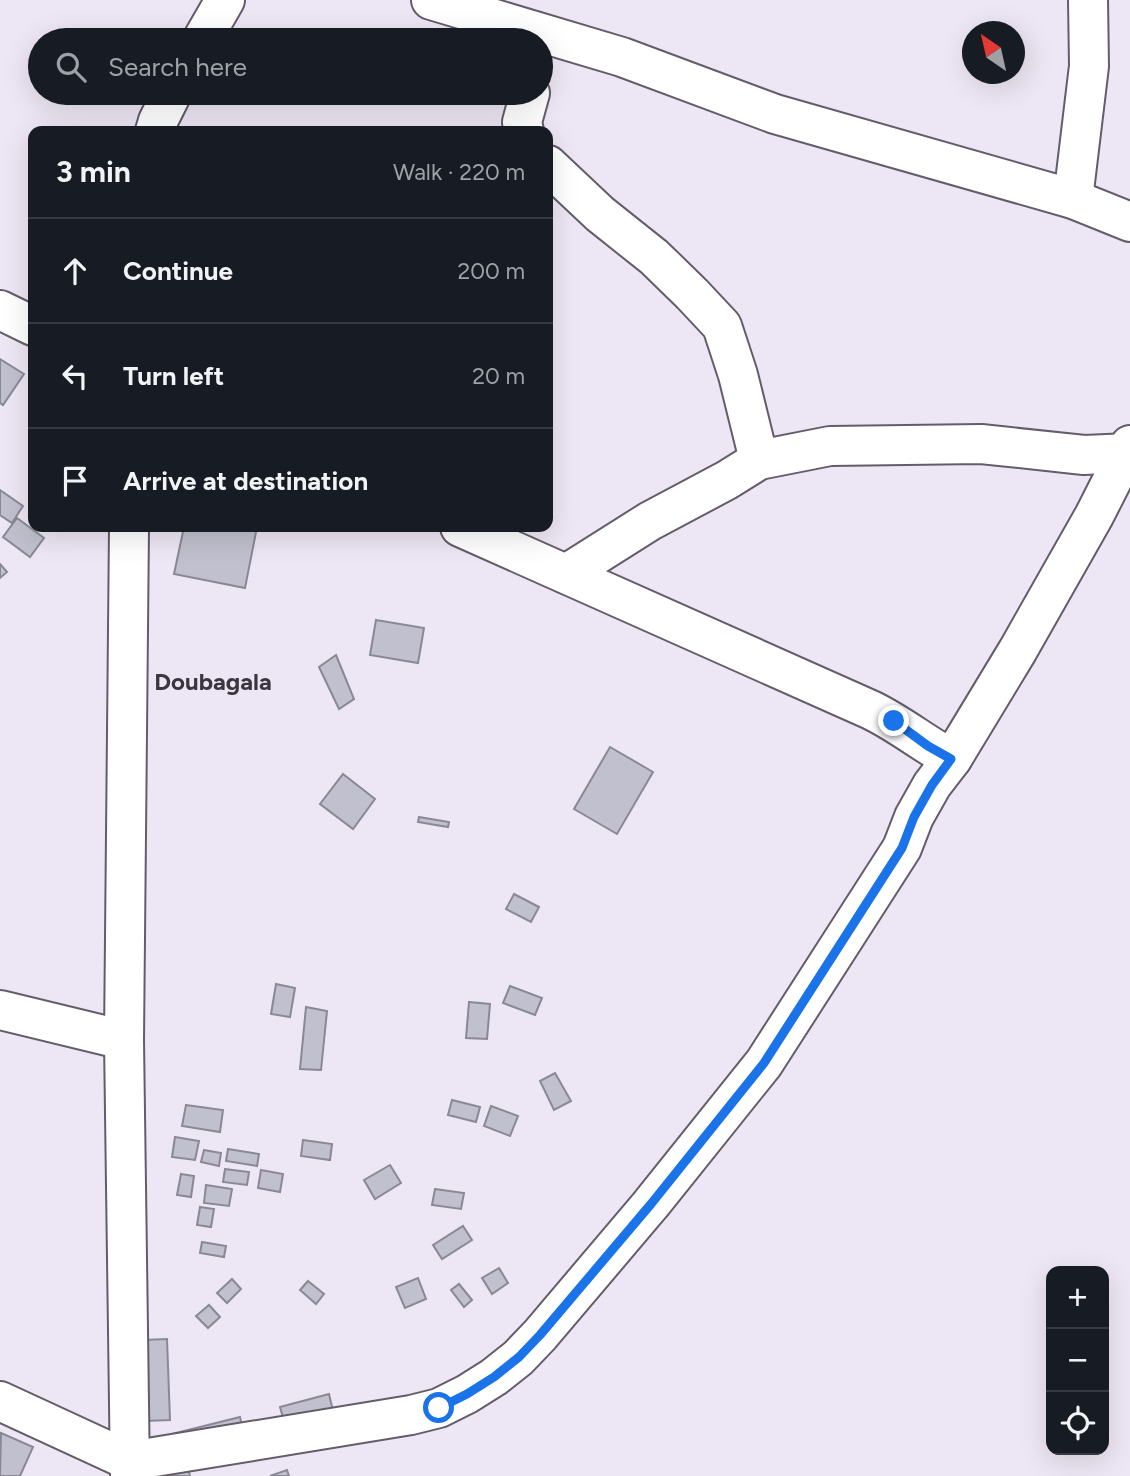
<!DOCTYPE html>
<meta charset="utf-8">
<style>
:root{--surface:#171b24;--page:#242831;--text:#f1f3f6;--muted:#9ea1a6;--line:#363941}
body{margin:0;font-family:Figtree,sans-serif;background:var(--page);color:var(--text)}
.controls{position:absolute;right:21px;bottom:21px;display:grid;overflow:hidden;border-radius:14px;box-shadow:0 7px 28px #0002}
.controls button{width:63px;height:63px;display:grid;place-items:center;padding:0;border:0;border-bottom:2px solid var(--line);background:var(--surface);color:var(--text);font:35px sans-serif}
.compass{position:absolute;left:962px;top:21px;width:63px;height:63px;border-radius:50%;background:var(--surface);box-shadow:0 7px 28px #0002;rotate:326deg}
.stop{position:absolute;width:21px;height:21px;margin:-16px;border:5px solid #1a73e8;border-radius:50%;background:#fff}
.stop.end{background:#1a73e8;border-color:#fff;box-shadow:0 2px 7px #0008}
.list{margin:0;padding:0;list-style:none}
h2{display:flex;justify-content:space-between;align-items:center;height:91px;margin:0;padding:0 28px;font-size:30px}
h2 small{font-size:23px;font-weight:400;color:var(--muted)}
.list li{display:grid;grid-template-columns:46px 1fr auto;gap:21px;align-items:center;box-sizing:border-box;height:105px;padding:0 28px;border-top:2px solid var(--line)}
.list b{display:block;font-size:26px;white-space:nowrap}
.list em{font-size:23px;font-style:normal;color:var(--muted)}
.icon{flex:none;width:38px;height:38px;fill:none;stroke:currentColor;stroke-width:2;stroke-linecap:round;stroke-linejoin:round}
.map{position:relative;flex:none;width:1130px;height:1476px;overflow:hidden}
.search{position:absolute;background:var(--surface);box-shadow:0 7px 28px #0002;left:28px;top:28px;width:525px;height:77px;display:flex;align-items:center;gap:18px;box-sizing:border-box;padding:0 24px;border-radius:38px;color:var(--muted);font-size:26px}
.panel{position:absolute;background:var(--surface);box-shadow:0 7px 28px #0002;left:28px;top:126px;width:525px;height:406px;border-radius:14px}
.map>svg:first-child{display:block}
.building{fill:#c1c0ce;stroke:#8a8896;stroke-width:2}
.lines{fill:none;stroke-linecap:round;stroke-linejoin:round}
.minor-casing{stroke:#645d69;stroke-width:42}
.minor{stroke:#fff;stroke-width:38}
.route{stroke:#1a73e8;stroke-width:9}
.labels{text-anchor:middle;stroke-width:7;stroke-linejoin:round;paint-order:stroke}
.quarter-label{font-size:24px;font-weight:bold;fill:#3b3540;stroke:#ede6f4}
</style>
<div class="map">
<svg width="1130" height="1476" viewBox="0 0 1130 1476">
<rect width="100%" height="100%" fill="#ede6f4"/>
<g class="building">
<path d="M0,359L24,374L3,405L0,403Z"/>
<path d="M0,490L23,506L12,523L0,515Z"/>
<path d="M17,518L44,538L30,557L3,537Z"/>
<path d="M184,527H257L245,588L174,574Z"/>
<path d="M0,564L7,572L0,578Z"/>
<path d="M376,620L424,628L418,663L370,655Z"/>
<path d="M336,655L354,699L339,709L319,667Z"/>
<path d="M610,747L653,772L617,834L574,809Z"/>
<path d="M343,774L375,799L353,829L320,804Z"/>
<path d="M419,817L449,822L448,827L418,822Z"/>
<path d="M514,894L539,907L531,922L506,909Z"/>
<path d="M276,984L295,988L290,1017L271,1014Z"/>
<path d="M510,986L542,998L535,1015L503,1003Z"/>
<path d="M469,1002L490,1004L487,1039L466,1038Z"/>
<path d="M306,1007L327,1011L321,1070L300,1069Z"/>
<path d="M555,1073L571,1101L554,1110L540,1081Z"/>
<path d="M452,1100L480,1107L476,1122L448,1115Z"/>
<path d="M186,1105L223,1110L220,1132L182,1126Z"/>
<path d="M491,1106L518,1116L510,1136L484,1126Z"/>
<path d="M175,1137L199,1141L195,1160L172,1157Z"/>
<path d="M303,1140L332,1144L330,1160L301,1156Z"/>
<path d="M228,1149L259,1154L257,1166L226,1161Z"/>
<path d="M204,1150L221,1153L219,1166L201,1162Z"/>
<path d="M390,1165L401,1183L375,1199L364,1180Z"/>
<path d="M225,1169L249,1172L247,1185L223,1182Z"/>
<path d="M261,1170L283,1174L280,1192L258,1188Z"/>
<path d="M181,1174L194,1176L191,1197L177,1195Z"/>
<path d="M206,1185L232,1189L229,1206L204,1203Z"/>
<path d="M435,1189L464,1193L461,1209L432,1205Z"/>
<path d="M200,1207L214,1209L211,1227L197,1225Z"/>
<path d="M463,1226L472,1240L442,1259L433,1245Z"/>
<path d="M202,1242L226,1246L224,1257L200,1253Z"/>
<path d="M499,1268L508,1283L492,1294L482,1278Z"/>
<path d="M418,1278L426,1299L405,1308L396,1287Z"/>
<path d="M232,1279L241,1289L227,1303L217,1293Z"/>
<path d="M308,1281L324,1294L316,1304L300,1290Z"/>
<path d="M459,1284L472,1300L464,1307L451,1290Z"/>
<path d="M209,1305L220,1317L208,1328L196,1316Z"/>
<path d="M167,1339L170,1420L145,1421L142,1340Z"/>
<path d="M329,1394L334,1415L286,1428L280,1407Z"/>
<path d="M240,1417L244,1435L177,1451L172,1434Z"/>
<path d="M1,1433L33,1447L20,1476H0Z"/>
<path d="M186,1461L190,1476H163L161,1467Z"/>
<path d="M287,1470L289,1476H270Z"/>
</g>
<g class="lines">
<g class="minor-casing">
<g id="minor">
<path d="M431,0L622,57L775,114L1073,199L1130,222"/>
<path d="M202,40L225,0"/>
<path d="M155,131L158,121L172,93"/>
<path d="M524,131L522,122L530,93"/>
<path d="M548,165L600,214L654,257L692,294L722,326L738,375L759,460"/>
<path d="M1073,199L1089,66L1088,0"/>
<path d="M0,310L33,326"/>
<path d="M129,527L124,1040L130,1476"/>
<path d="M566,574L650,521L727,480L759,460L830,446L981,444L1084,455L1130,453"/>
<path d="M952,759L1018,650L1094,516L1130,445"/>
<path d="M0,1010L124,1040"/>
<path d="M0,1401L130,1461L411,1415L439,1408L467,1394L494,1377L518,1358L540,1335L651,1204L764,1063L902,848L914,817L932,785L952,759C924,744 900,724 871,710L460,527"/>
</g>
</g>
<use href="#minor" class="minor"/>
</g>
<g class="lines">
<path class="route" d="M439,1408L467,1394L494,1377L519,1357L540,1335L651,1204L764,1063L902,848L914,817L932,785L951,759L928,746L894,721"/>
</g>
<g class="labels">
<g class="quarter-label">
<text x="213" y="690">Doubagala</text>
</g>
</g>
</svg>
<div class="controls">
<button>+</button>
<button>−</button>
<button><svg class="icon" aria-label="locate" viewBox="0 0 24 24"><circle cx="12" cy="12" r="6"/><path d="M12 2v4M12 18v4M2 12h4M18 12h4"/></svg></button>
</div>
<svg class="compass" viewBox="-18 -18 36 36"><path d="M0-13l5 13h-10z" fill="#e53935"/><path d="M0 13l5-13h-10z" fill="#9ea1a6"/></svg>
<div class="stop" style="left:439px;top:1408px"></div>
<div class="stop end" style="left:894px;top:721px"></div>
<div class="search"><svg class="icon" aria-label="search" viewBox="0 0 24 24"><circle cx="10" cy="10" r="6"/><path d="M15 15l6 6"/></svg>Search here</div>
<section class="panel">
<h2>3 min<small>Walk · 220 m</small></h2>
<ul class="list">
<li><svg class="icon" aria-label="ahead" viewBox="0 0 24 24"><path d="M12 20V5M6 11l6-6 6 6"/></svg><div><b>Continue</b></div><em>200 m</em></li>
<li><svg class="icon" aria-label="left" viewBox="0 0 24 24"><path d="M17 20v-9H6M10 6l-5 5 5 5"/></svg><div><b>Turn left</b></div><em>20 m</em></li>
<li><svg class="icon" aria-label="arrive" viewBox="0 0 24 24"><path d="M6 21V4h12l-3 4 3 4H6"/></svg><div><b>Arrive at destination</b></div></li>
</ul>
</section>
</div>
